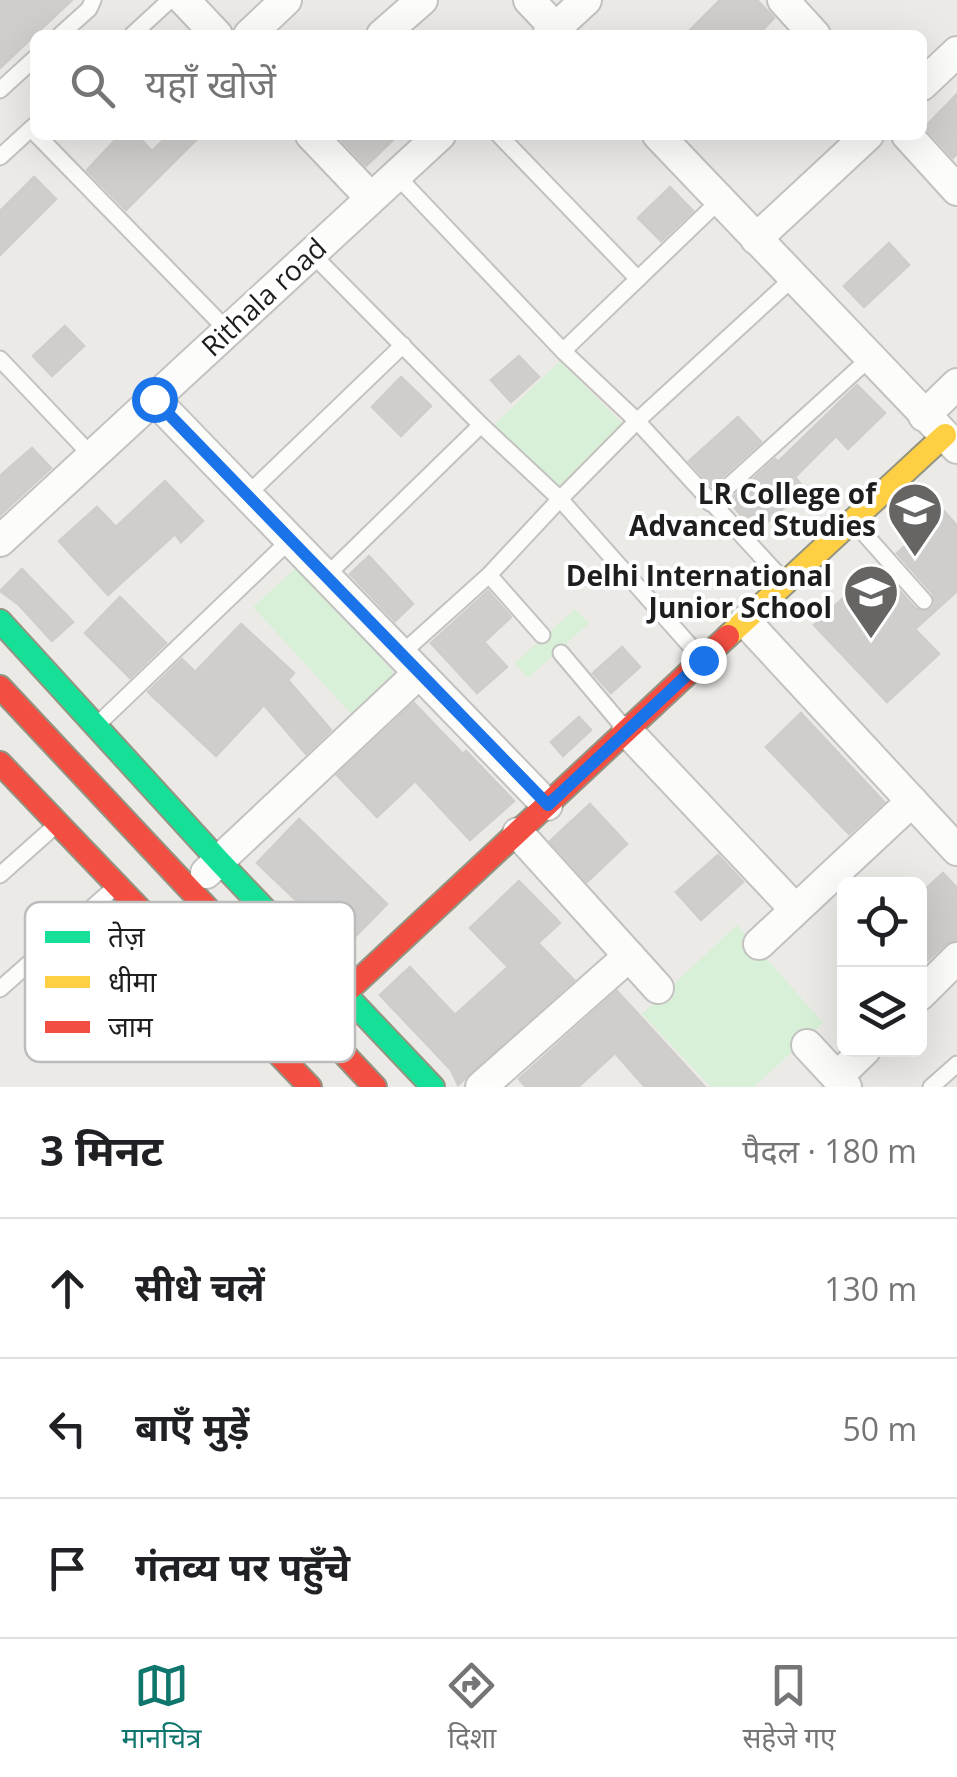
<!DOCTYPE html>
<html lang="hi">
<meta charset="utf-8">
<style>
:root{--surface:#fff;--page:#f2f2f2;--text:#202124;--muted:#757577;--line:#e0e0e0;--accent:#0f766e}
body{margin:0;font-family:"Open Sans","Noto Sans Devanagari",sans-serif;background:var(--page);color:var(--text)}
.controls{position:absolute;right:30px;bottom:30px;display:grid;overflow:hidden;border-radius:15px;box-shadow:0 10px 40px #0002}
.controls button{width:90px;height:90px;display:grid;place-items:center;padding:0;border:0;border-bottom:2px solid var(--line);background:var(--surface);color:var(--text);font:50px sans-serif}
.stop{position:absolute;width:30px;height:30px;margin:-22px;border:8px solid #1a73e8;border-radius:50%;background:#fff}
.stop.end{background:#1a73e8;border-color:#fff;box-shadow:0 2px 10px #0008}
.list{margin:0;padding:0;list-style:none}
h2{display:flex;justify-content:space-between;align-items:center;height:130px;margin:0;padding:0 40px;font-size:42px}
h2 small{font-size:32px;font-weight:400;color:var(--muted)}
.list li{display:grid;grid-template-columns:65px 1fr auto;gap:30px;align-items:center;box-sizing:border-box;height:140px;padding:0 40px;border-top:2px solid var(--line)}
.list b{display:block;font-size:38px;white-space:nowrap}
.list em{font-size:32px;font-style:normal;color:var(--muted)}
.icon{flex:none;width:55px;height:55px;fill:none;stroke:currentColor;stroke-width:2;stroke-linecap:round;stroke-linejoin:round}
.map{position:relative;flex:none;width:957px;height:1087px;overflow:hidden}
.search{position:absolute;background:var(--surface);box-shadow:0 10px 40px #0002;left:30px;right:30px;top:30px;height:110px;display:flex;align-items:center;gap:25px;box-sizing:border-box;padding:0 35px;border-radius:15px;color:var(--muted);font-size:38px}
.sheet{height:550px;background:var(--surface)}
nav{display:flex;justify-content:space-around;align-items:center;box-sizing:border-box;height:140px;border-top:2px solid var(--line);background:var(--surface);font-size:28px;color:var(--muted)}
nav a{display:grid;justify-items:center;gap:5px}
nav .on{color:var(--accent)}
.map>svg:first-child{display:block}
.park{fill:#d7f0d7}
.building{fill:#d0cecc;stroke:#cfccc9;stroke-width:2.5}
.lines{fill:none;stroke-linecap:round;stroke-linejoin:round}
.lane-casing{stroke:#c3c2c1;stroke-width:19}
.street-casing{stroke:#c3c2c1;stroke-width:34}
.fast-casing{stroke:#939481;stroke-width:26}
.slow-casing{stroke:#939481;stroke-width:26}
.jam-casing{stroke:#939481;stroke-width:26}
.lane{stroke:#fcfcfb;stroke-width:15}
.street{stroke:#fcfcfb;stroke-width:30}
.fast{stroke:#16e098;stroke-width:22}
.slow{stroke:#ffcf43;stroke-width:22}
.jam{stroke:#f24e42;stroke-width:22}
.route{stroke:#1a73e8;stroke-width:12}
.labels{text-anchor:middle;stroke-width:8;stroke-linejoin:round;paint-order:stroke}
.street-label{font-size:28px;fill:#1e1e1e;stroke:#fff}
.poi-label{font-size:28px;font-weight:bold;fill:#1e1e1e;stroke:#fff;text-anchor:end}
.key{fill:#fff;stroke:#bcbcbc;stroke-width:2.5}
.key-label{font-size:28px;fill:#1e1e1e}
</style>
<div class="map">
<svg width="957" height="1087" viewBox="0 0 957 1087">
<rect width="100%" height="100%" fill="#eceae7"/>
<g class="park">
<path d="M560,361L625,426L557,493L492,427Z"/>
<path d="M298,566L399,678L355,718L253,607Z"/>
<path d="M575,609L589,623L528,678L515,663Z"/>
<path d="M737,925L823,1023L754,1087H711L642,1014Z"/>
</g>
<g class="building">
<path d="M0,0H72L0,68Z"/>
<path d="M720,0H757L774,18L758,35H685Z"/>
<path d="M957,94V154L953,158L925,127Z"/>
<path d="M120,135H137L152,151L169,135H201L126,210L87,170Z"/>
<path d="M337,135H398L366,166Z"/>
<path d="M34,177L56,199L0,255V211Z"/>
<path d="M670,187L693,211L661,241L638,218Z"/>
<path d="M889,243L909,265L864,307L844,286Z"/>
<path d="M65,326L84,346L52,376L33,356Z"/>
<path d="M519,356L539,377L511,402L491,380Z"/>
<path d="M401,377L431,406L401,436L372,407Z"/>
<path d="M857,385L885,413L848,449L836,436L795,477L806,490L755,532L729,501L775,459L778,462Z"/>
<path d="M738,417L761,442L712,486L689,461Z"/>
<path d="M32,448L51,468L0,515V476Z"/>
<path d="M165,481L203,521L181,542L175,534L108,595L59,541L97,507L116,527Z"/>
<path d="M944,511L957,526V591L915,629L939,654L887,702L814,625L866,577L868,579L880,569L916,609L931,610L935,604L933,594L897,553Z"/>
<path d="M369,556L413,604L395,621L350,574Z"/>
<path d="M22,569L73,622L52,641L18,604L0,591Z"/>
<path d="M488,591L511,617L484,642L507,667L477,693L431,643Z"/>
<path d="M120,597L166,643L130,678L85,633Z"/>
<path d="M241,624L294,673L288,680L331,730L306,754L264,705L216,756L148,692L182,659L195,672Z"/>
<path d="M622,647L640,667L611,693L593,673Z"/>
<path d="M414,703L463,754L466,751L514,801L470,840L415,781L377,817L337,775Z"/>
<path d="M801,713L884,802L849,834L766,747Z"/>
<path d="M579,717L591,730L563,756L551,742Z"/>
<path d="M590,804L627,844L587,882L550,841Z"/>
<path d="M299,819L387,904L345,947L257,863Z"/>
<path d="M718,855L743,882L701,920L676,892Z"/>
<path d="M943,873L957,888V940L945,944L928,960L920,950V894Z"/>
<path d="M519,881L560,923L538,943L574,980L458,1085L451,1070L380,995L410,967L455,1015L508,967L470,928Z"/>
<path d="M617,991L705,1087H645L615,1053L578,1087H526L519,1079Z"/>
</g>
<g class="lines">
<g class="lane-casing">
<g id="lane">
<path d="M60,35L89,9L93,0"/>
<path d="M132,35L170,0"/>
<path d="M0,90L35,58"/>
<path d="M37,135L228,331"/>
<path d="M499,135L638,279"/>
<path d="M0,157L35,125"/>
<path d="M396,175L563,351L720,200"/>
<path d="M312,254L481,425L326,576"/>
<path d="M0,359L92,456"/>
<path d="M481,425L560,499L637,421L563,351"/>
<path d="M247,495L403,345"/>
<path d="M710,503L871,357"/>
<path d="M854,522L924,601"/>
<path d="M489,575L542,635"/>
<path d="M783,580L637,421L793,278"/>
<path d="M561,653L626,730"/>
<path d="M401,654L489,575L560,499L701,658"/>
<path d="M98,724L290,540"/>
<path d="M0,875L55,826"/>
<path d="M0,989L113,889"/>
<path d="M931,1087L957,1064"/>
</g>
</g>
<g class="street-casing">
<g id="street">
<path d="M184,0L217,35"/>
<path d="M529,0L562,35"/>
<path d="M783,0L815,35"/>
<path d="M249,35L286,0"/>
<path d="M382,35L422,0"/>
<path d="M548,35L586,0"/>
<path d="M922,85L957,52"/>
<path d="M311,135L371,198"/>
<path d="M658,135L957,448"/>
<path d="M907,135L957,190"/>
<path d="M756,239L868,135"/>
<path d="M154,399L547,805"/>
<path d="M924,416L957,384"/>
<path d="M0,541L440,135"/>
<path d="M745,621L957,850"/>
<path d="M627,731L795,909"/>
<path d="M518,833L658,988"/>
<path d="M206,873L419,673"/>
<path d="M759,944L912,801"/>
<path d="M920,995L957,958"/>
<path d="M807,1045L846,1087"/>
<path d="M837,1077L865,1050"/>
<path d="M481,1087L629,956"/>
</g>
</g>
<g class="fast-casing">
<path id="fast" d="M0,621L219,861L433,1087"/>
</g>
<g class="slow-casing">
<path id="slow" d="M728,636L945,435"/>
</g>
<g class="jam-casing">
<g id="jam">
<path d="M0,687L375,1087"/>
<path d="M0,763L310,1087"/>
<path d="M314,1022L728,636"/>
</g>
</g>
<use href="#lane" class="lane"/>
<use href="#street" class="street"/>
<use href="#fast" class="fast"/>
<use href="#slow" class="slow"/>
<use href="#jam" class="jam"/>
</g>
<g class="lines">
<path class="route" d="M154,399L548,805L703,660"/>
</g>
<defs>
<g id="university-pin" transform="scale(2.875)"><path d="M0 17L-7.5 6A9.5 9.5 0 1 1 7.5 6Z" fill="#666564" stroke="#fff"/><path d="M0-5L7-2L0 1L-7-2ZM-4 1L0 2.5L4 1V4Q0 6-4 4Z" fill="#fff"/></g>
<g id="school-pin" transform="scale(2.875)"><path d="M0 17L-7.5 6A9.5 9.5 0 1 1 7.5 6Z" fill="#666564" stroke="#fff"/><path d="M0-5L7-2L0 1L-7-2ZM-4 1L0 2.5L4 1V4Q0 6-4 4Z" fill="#fff"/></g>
</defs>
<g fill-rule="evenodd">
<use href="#university-pin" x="915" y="510"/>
<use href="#school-pin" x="871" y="592"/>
</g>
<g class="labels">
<g class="street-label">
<text transform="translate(264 297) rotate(-43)" y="10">Rithala road</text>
</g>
<g class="poi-label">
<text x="876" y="504">LR College of<tspan x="876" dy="32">Advanced Studies</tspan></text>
<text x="832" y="586">Delhi International<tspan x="832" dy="32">Junior School</tspan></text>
</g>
</g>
<rect x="25" y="902" width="330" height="160" rx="15" class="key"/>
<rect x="45" y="931" width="45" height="12" fill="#16e098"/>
<rect x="45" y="976" width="45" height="12" fill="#ffcf43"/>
<rect x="45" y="1021" width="45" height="12" fill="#f24e42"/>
<g class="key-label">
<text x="108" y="947">तेज़</text>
<text x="108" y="992">धीमा</text>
<text x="108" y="1037">जाम</text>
</g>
</svg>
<div class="controls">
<button><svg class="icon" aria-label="locate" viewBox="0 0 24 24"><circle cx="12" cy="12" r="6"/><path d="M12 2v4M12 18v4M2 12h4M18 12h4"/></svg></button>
<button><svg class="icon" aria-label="layers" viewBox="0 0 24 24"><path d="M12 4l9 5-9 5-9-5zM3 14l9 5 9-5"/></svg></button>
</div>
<div class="stop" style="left:154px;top:399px"></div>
<div class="stop end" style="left:703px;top:660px"></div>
<div class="search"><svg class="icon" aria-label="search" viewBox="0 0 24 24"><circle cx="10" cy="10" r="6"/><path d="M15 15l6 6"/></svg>यहाँ खोजें</div>
</div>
<section class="sheet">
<h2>3 मिनट<small>पैदल · 180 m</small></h2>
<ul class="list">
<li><svg class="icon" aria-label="ahead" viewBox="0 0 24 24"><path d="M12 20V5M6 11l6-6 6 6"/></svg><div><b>सीधे चलें</b></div><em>130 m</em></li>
<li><svg class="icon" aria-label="left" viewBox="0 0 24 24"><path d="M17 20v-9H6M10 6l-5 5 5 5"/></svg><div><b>बाएँ मुड़ें</b></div><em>50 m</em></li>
<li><svg class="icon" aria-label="arrive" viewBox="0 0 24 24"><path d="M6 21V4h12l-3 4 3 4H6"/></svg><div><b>गंतव्य पर पहुँचे</b></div></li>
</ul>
</section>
<nav>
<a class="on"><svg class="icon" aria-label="map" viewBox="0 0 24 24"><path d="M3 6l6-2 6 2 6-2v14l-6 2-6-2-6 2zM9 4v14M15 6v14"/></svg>मानचित्र</a>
<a><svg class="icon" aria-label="directions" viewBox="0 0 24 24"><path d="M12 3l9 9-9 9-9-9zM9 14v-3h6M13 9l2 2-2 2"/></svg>दिशा</a>
<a><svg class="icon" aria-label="saved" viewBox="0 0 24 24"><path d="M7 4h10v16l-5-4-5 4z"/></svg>सहेजे गए</a>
</nav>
